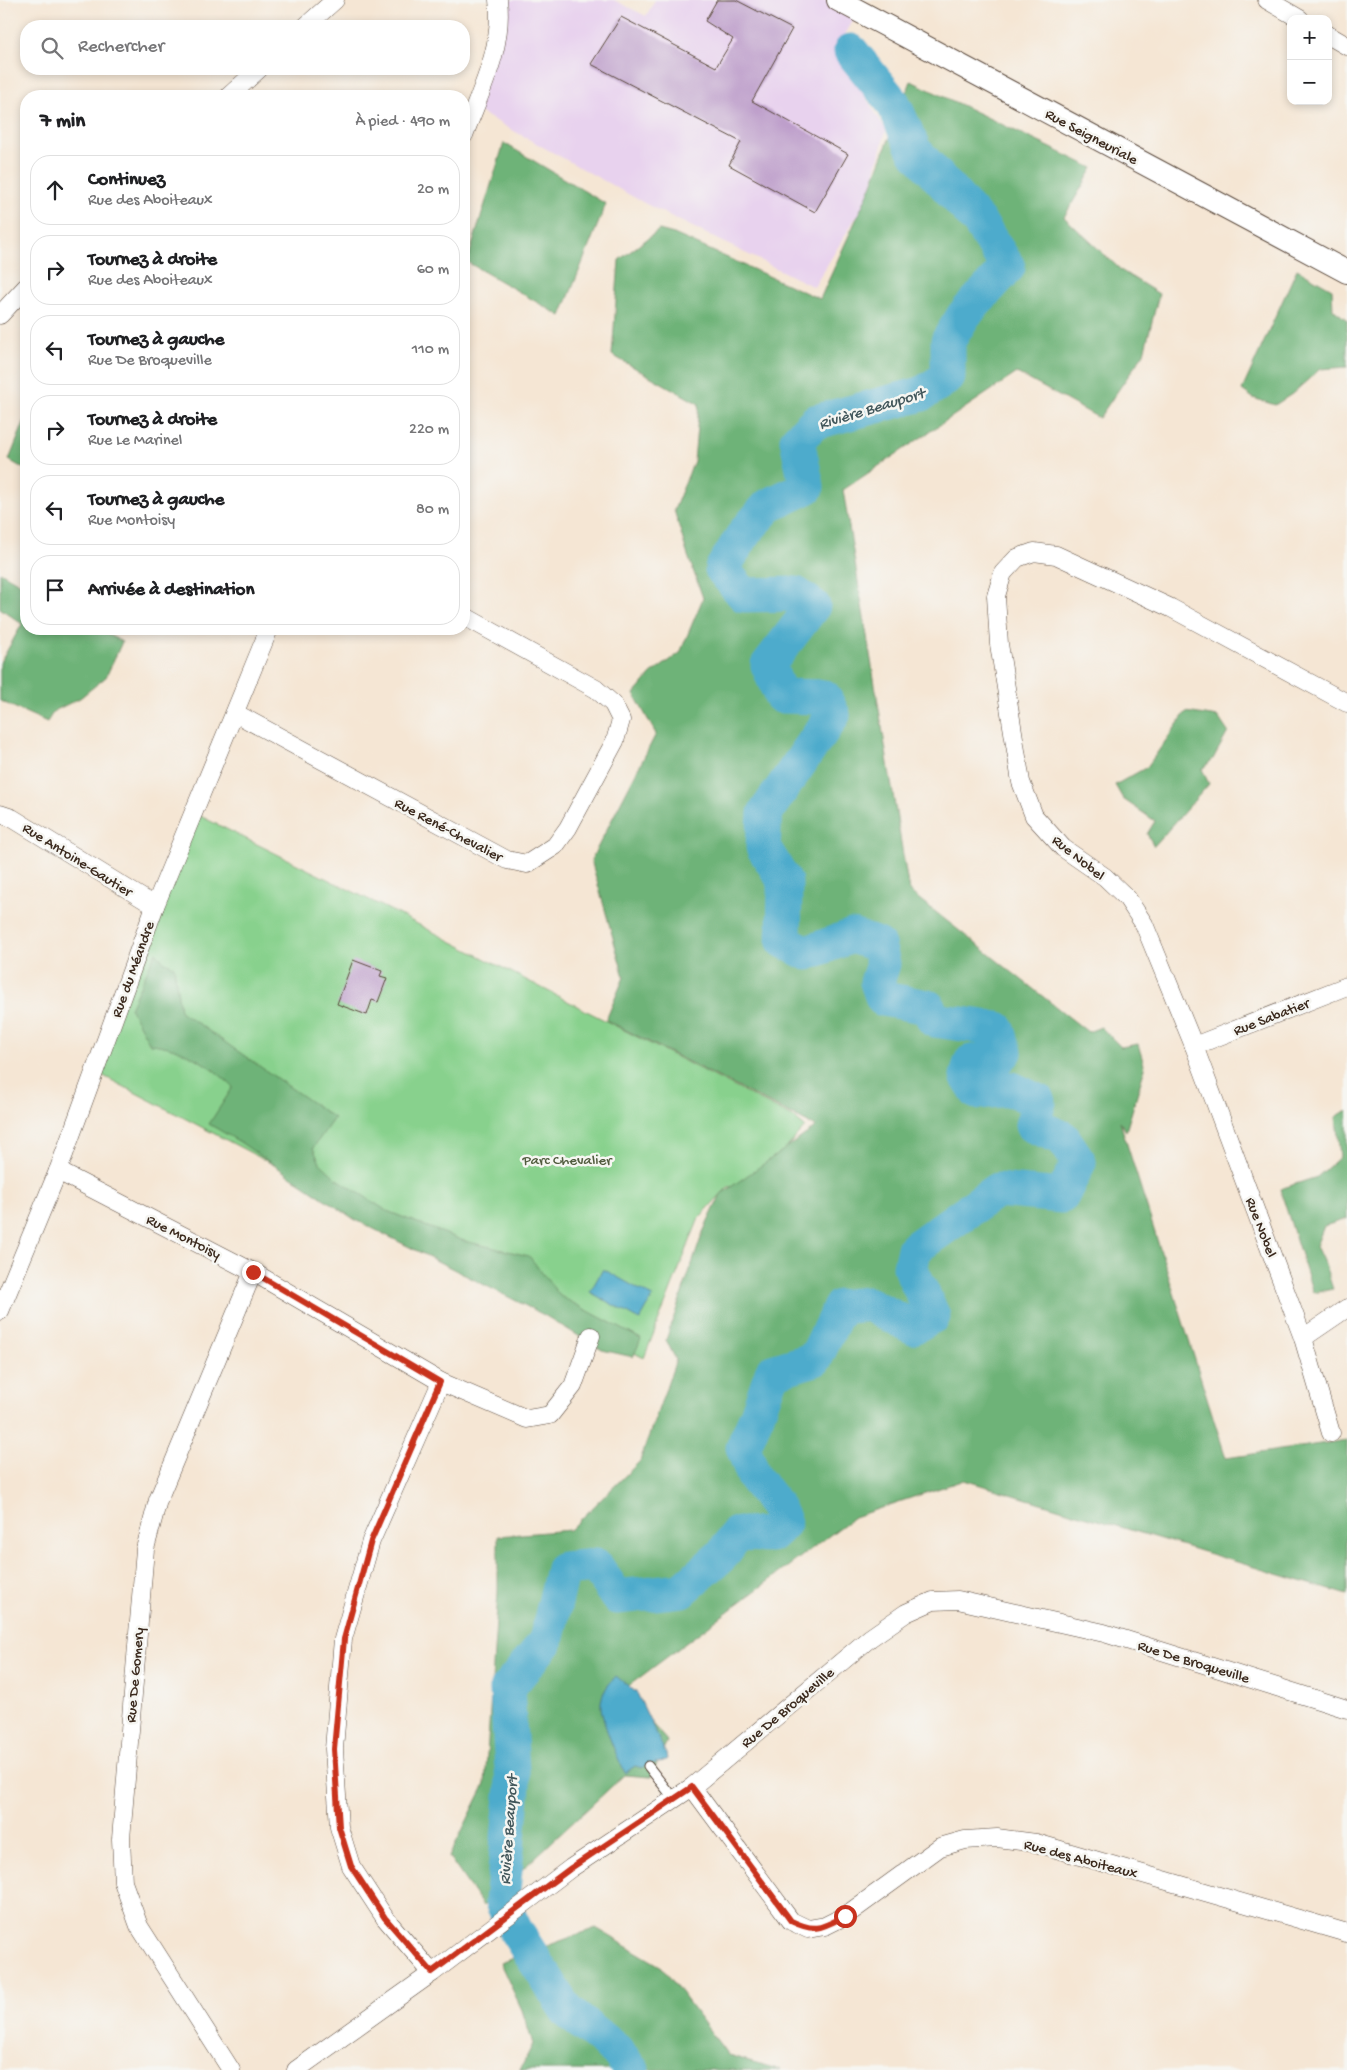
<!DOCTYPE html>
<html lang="fr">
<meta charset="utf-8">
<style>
:root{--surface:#fff;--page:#f2f2f2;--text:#202124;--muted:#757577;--line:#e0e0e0}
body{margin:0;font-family:"Gochi Hand",sans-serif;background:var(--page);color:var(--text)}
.controls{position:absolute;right:15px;top:15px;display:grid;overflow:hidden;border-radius:10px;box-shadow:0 2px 8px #0003}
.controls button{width:45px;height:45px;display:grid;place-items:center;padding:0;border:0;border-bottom:1px solid var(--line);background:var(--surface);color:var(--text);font:25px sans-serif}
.stop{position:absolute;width:15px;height:15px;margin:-11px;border:4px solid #c8321e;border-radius:50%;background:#fff}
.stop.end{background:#c8321e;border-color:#fff;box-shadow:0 1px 5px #0008}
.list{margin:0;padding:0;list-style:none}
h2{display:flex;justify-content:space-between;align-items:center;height:65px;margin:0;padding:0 20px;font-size:21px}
h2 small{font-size:16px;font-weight:400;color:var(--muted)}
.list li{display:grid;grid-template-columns:32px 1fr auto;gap:15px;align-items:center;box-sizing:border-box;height:70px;margin:0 10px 10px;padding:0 10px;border:1px solid var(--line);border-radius:20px}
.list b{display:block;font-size:19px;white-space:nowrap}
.list p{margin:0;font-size:16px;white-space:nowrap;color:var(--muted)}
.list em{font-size:16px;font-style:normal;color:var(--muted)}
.icon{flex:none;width:28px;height:28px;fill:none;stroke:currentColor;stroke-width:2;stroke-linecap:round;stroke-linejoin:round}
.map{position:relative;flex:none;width:1347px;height:2070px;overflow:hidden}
.search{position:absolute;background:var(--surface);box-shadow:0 2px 8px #0003;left:20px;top:20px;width:450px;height:55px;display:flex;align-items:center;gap:12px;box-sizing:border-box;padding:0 18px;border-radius:20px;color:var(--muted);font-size:19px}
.panel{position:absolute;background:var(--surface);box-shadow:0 2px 8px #0003;left:20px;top:90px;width:450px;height:545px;border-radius:20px}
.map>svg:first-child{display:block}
.built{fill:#e8d2ee}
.green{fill:#88d18d;stroke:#627e56}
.forest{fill:#6eb378;stroke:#546e4b}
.water{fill:#4eabcc;stroke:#446a75}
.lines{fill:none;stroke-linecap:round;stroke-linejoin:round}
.river{stroke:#4eabcc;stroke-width:35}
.building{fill:#be9fcb}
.service-casing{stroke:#574639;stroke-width:11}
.minor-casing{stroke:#574639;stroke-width:19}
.tertiary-casing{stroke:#574639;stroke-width:24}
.service{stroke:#fff;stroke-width:9}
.minor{stroke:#fff;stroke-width:18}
.tertiary{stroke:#fff;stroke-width:22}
.route{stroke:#c8321e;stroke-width:6}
.labels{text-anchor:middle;stroke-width:5;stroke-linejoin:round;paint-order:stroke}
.street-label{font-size:15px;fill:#3b2a1e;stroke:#f6f6f2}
.park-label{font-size:15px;fill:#525c3f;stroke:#f6f6f2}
.water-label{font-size:16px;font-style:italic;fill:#42575b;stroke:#f6f6f2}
</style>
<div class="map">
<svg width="1347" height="2070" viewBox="0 0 1347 2070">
<rect width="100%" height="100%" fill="#f6f6f2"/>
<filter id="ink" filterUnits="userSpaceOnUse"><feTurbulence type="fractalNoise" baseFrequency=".02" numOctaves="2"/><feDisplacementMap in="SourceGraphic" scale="10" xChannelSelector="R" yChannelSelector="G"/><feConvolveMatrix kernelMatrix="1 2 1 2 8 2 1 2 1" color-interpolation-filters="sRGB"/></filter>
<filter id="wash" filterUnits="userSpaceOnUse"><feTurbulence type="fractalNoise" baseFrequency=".0096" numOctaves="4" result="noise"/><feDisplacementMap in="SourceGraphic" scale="20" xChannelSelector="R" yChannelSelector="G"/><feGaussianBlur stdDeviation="1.12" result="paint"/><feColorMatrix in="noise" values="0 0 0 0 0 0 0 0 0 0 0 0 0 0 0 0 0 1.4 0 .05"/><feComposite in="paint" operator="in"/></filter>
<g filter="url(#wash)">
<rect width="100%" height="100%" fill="#f5e6d4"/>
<path class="built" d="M498,0H614L646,16L655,0H838L859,11L836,50L886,130L868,197L814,287L646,204L474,109Z"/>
<path class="green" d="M194,813L400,915L793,1117L805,1127L755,1183L728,1187L699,1218L644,1358L94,1071Z"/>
<g class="forest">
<path d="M911,81L1093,168L1064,217L1122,271L1159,294L1144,353L1099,418L1017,373L843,490L909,891L1088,1032L1101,1027L1121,1047L1138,1044L1145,1068L1126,1131L1120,1122L1226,1458L1347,1440V1595L964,1480L854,1517L623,1690L667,1741L651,1777L624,1775L483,1906L449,1857L485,1784L498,1592V1536L570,1530L640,1461L676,1360L666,1340L703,1232L721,1194L816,1127L606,1020L624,977L591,860L656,734L634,694L651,674L680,653L703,598L687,553L674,510L694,461L699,404L612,355L619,260L659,230L674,234L820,299L870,189Z"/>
<path d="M504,143L606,204L561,316L467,262Z"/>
<path d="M1297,269L1332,289L1333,309L1347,320V367L1320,369L1292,394L1275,405L1253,398L1242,390Z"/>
<path d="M25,420H26V470L9,460Z"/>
<path d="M0,572L26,587V629H99L122,642L106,677L80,698L54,711L47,722L0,701V663L22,624L0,608Z"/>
<path d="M1186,712L1218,717L1228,732L1213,759L1202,769L1209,784L1154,846L1147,834L1155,821L1123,799L1115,785L1147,767Z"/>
<path d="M156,952L163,961L174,966L180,1011L334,1118L313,1148L320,1163L336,1178L387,1211L464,1241L529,1256L560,1296L641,1339L633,1357L602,1350L544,1315L354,1219L240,1142L209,1124L233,1087C211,1065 181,1046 150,1044L130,1008Z"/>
<path d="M1347,1110V1219L1324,1226L1316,1246L1325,1265L1333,1289L1313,1293L1280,1189L1317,1177L1340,1157L1336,1117Z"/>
<path d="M596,1928L662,1967L728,2055L781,2070H520L533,2044L522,2010L500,1963Z"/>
</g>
<g class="water">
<path d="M603,1269L653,1297L640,1320L590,1292Z"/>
<path d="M616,1676L637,1693L666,1754L667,1759C659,1765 652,1761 642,1768L635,1766L625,1773C618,1759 599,1717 601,1702C603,1690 609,1684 616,1676Z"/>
</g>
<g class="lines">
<path class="river" d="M632,2070L616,2050L568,2012L516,1931L502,1902L513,1786L507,1689L546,1641L563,1569L596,1566L617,1597L682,1590L722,1555L737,1534L771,1535L784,1523L775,1504L754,1477L743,1447L757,1415L772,1372L815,1359L840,1307L868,1304L913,1327L933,1316L910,1267L914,1249L997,1190L1062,1196L1079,1162L1063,1138L1032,1125L1039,1102L1012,1089L977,1092L967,1076L971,1062L998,1059L1005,1052L998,1029L934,1020L928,1007L883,999L877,982L883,964L878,945L852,936L807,953L784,941L785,882L763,847L765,813L833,715L824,697L781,696L768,665L813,606L796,594L744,595L722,569L745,532L768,506L807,487L797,440L815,422L922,394L948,377V341L964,315L1008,267L979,222L914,150L893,103L851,51"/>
</g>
<g id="blocks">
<g class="building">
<path d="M717,0H736L792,29L752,101L848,154L815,212L729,165L741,142L591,64L621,17L716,67L733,39L705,21Z"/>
<path d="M353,960L382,971L380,976L387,978L378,1002L372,1000L367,1015L337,1004Z"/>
</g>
</g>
</g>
<g filter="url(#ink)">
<use href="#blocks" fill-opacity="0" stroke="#574639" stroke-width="1"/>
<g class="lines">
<g class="service-casing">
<path id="service" d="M648,1766L674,1799"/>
</g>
<g class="minor-casing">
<g id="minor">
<path d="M1267,0L1300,19"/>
<path d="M306,26L335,0"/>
<path d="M1328,35L1347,46"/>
<path d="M229,96L259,69"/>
<path d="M464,135C480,92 504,47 498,0"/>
<path d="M0,315L26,287"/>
<path d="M235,713L507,860L527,864L555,846L568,828L615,741L621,720L613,704L596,689L464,616"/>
<path d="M0,814L12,818L155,906"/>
<path d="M1194,1046L1347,986"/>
<path d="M58,1171L253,1272L441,1382L527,1419L550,1415L573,1386L591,1336"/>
<path d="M0,1311L58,1171L155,906L269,629"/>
<path d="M1303,1338L1347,1308"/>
<path d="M1331,1433L1303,1338L1194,1046L1144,924L1127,898L1105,877L1063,848L1034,816L1021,782L999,644L996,596L1003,573L1017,558L1034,552L1056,555L1171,608L1347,703"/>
<path d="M692,1787L791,1921L808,1929L825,1926L845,1916L940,1847L965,1840L997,1838L1036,1843L1347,1933"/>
<path d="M432,1973L385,1918L351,1866L339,1827L334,1749L343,1639L371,1541L441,1382"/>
<path d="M231,2070L139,1926L123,1882L121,1839L145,1549L158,1500L253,1272"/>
<path d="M296,2070L432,1973L571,1868L692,1787L870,1638L906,1613L933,1601L958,1600L1104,1633L1347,1709"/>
</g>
</g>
<g class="tertiary-casing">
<path id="tertiary" d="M838,0L1347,272"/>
</g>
<use href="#service" class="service"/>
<use href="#minor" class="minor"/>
<use href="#tertiary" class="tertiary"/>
</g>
</g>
<g class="lines" filter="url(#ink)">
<path class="route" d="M253,1272L440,1382L371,1541L344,1639L334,1749L339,1827L351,1866L385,1918L432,1972L571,1868L692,1787L791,1921C816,1933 821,1928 845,1916"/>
</g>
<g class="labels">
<g class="street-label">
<text transform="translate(1092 136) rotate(28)" y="5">Rue Seigneuriale</text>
<text transform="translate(449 829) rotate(28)" y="5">Rue René-Chevalier</text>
<text transform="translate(1079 857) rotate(39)" y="5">Rue Nobel</text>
<text transform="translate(78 859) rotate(32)" y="5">Rue Antoine-Gautier</text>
<text transform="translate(132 969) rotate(-70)" y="5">Rue du Méandre</text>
<text transform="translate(1271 1016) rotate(-21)" y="5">Rue Sabatier</text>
<text transform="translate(1262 1227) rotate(69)" y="5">Rue Nobel</text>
<text transform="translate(184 1236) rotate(27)" y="5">Rue Montoisy</text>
<text transform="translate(1194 1661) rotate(17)" y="5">Rue De Broqueville</text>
<text transform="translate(134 1675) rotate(-85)" y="5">Rue De Gomery</text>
<text transform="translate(787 1707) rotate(-40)" y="5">Rue De Broqueville</text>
<text transform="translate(1081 1858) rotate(15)" y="5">Rue des Aboiteaux</text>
</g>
<g class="park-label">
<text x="567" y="1164">Parc Chevalier</text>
</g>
<g class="water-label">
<text transform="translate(871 407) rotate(-17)" y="6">Rivière Beauport</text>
<text transform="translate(507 1830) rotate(-86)" y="6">Rivière Beauport</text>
</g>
</g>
</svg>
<div class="controls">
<button>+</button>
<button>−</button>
</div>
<div class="stop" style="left:845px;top:1916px"></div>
<div class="stop end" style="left:253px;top:1272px"></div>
<div class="search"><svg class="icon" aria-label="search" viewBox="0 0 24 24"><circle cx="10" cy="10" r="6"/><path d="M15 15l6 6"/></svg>Rechercher</div>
<section class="panel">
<h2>7 min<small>À pied · 490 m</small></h2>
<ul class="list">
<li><svg class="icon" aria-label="ahead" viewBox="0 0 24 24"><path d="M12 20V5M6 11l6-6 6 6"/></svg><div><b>Continuez</b><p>Rue des Aboiteaux</p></div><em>20 m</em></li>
<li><svg class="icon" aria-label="right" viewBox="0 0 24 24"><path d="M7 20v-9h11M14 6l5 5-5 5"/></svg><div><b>Tournez à droite</b><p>Rue des Aboiteaux</p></div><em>60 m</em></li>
<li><svg class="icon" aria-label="left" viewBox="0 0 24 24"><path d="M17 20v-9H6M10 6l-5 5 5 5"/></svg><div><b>Tournez à gauche</b><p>Rue De Broqueville</p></div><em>110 m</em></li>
<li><svg class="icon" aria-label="right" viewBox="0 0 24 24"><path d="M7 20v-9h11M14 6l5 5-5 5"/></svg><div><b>Tournez à droite</b><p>Rue Le Marinel</p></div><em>220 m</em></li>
<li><svg class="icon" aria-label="left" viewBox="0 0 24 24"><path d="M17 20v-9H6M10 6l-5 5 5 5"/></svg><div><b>Tournez à gauche</b><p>Rue Montoisy</p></div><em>80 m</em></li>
<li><svg class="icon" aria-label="arrive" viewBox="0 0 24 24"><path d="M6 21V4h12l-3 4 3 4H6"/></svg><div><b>Arrivée à destination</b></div></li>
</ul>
</section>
</div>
